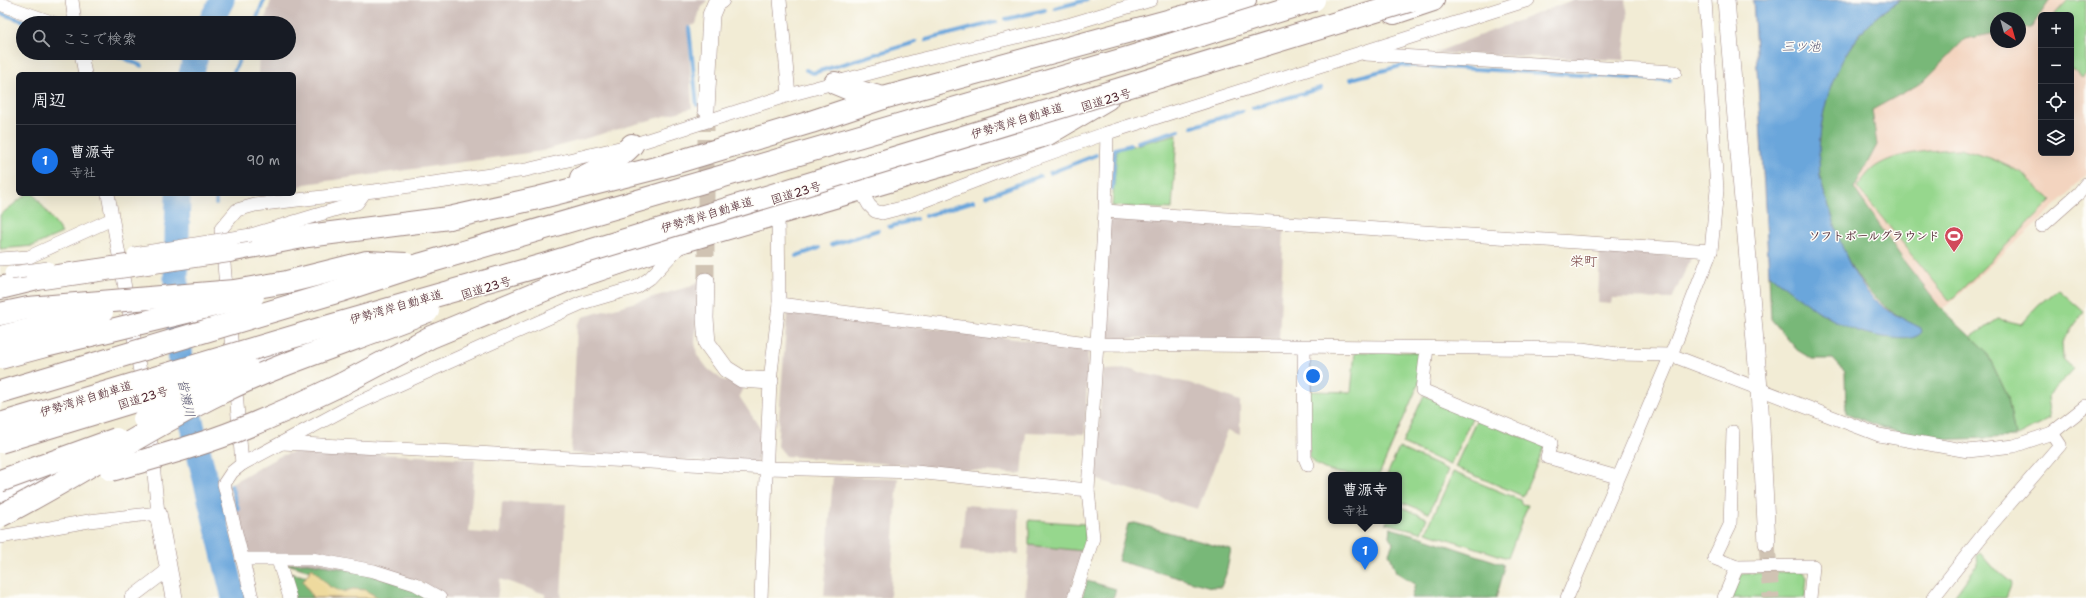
<!DOCTYPE html>
<html lang="ja">
<meta charset="utf-8">
<style>
:root{--surface:#171b24;--page:#242831;--text:#f1f3f6;--muted:#9ea1a6;--line:#363941;--accent:#1a73e8}
body{margin:0;font-family:"Shantell Sans","Klee One",sans-serif;background:var(--page);color:var(--text)}
.controls{position:absolute;right:12px;top:12px;display:grid;overflow:hidden;border-radius:6px;box-shadow:0 4px 16px #0002}
.controls button{width:36px;height:36px;display:grid;place-items:center;padding:0;border:0;border-bottom:1px solid var(--line);background:var(--surface);color:var(--text);font:20px sans-serif}
.compass{position:absolute;left:1990px;top:12px;width:36px;height:36px;border-radius:50%;background:var(--surface);box-shadow:0 4px 16px #0002;rotate:143deg}
.you{position:absolute;left:1313px;top:376px;width:14px;height:14px;margin:-10px;border:3px solid #fff;border-radius:50%;background:#1a73e8;box-shadow:0 0 0 6px #1a73e833}
.badge{display:grid;place-items:center;width:26px;height:26px;border-radius:50%;background:var(--accent);color:#fff;font-size:13px;font-weight:700}
.pin{position:absolute;translate:-50% -33px;filter:drop-shadow(0 1px 2px #0008)}
.pin::after{content:'';position:absolute;top:21px;width:14px;height:12px;background:inherit;clip-path:polygon(0 0,100% 0,50% 100%)}
.popup{position:absolute;left:1328px;top:472px;width:74px;height:52px;box-sizing:border-box;display:grid;place-content:center;border-radius:6px;background:var(--surface);filter:drop-shadow(0 1px 3px #0005);font-size:13px;white-space:nowrap;color:var(--muted)}
.popup b{font-size:15px;color:var(--text)}
.popup::after{content:'';position:absolute;left:50%;top:100%;margin-left:-8px;border:8px solid transparent;border-top-color:var(--surface)}
.list{margin:0;padding:0;list-style:none}
h2{display:flex;justify-content:space-between;align-items:center;height:52px;margin:0;padding:0 16px;font-size:17px}
h2 small{font-size:13px;font-weight:400;color:var(--muted)}
.list li{display:grid;grid-template-columns:26px 1fr auto;gap:12px;align-items:center;box-sizing:border-box;height:72px;padding:0 16px;border-top:1px solid var(--line)}
.list b{display:block;font-size:15px;white-space:nowrap}
.list p{margin:0;font-size:13px;white-space:nowrap;color:var(--muted)}
.list em{font-size:13px;font-style:normal;color:var(--muted)}
.icon{flex:none;width:22px;height:22px;fill:none;stroke:currentColor;stroke-width:2;stroke-linecap:round;stroke-linejoin:round}
.map{position:relative;flex:none;width:2086px;height:598px;overflow:hidden}
.search{position:absolute;background:var(--surface);box-shadow:0 4px 16px #0002;left:16px;top:16px;width:280px;height:44px;display:flex;align-items:center;gap:10px;box-sizing:border-box;padding:0 14px;border-radius:22px;color:var(--muted);font-size:15px}
.panel{position:absolute;background:var(--surface);box-shadow:0 4px 16px #0002;left:16px;top:72px;width:280px;height:124px;border-radius:6px}
.map>svg:first-child{display:block}
.built{fill:#f3d4bf;fill-rule:evenodd}
.industrial{fill:#cfc0bb}
.green{fill:#96d78d;stroke:#707b5c}
.forest{fill:#78b878;stroke:#616c52}
.sand{fill:#eeda9e;stroke:#9c7c64}
.water{fill:#6ba6db;stroke:#5a6283}
.lines{fill:none;stroke-linecap:round;stroke-linejoin:round}
.stream{stroke:#6ba6db;stroke-width:4}
.river{stroke:#6ba6db;stroke-width:25}
.tertiary-tunnel{stroke:#d0c3b3;stroke-width:17;stroke-dasharray:17 8;stroke-linecap:butt}
.minor-casing{stroke:#9e8680;stroke-width:14}
.tertiary-casing{stroke:#9e8680;stroke-width:18}
.trunk-casing{stroke:#9e8680;stroke-width:24}
.minor{stroke:#fff;stroke-width:13}
.tertiary{stroke:#fff;stroke-width:17}
.trunk{stroke:#fff;stroke-width:22}
.minor-bridge-casing{stroke:#9e8680;stroke-width:14;stroke-linecap:butt}
.trunk-bridge-casing{stroke:#9e8680;stroke-width:24;stroke-linecap:butt}
.motorway-bridge-casing{stroke:#9e8680;stroke-width:24;stroke-linecap:butt}
.minor-bridge{stroke:#fff;stroke-width:13}
.trunk-bridge{stroke:#fff;stroke-width:22}
.motorway-bridge{stroke:#fff;stroke-width:22}
.labels{text-anchor:middle;stroke-width:3;stroke-linejoin:round;paint-order:stroke}
.street-label{font-size:12px;fill:#4a1f2b;stroke:#fdfcf7}
.poi-label{font-size:12px;font-weight:bold;fill:#4a1f2b;stroke:#fdfcf7;text-anchor:end}
.water-label{font-size:13px;font-style:italic;fill:#575571;stroke:#fdfcf7}
.quarter-label{font-size:14px;fill:#7d4a4a;stroke:#fdfcf7}
</style>
<div class="map">
<svg width="2086" height="598" viewBox="0 0 2086 598">
<rect width="100%" height="100%" fill="#fdfcf7"/>
<filter id="ink" filterUnits="userSpaceOnUse"><feTurbulence type="fractalNoise" baseFrequency=".025" numOctaves="2"/><feDisplacementMap in="SourceGraphic" scale="8" xChannelSelector="R" yChannelSelector="G"/><feConvolveMatrix kernelMatrix="1 2 1 2 8 2 1 2 1" color-interpolation-filters="sRGB"/></filter>
<filter id="wash" filterUnits="userSpaceOnUse"><feTurbulence type="fractalNoise" baseFrequency=".012" numOctaves="4" result="noise"/><feDisplacementMap in="SourceGraphic" scale="16" xChannelSelector="R" yChannelSelector="G"/><feGaussianBlur stdDeviation="0.9" result="paint"/><feColorMatrix in="noise" values="0 0 0 0 0 0 0 0 0 0 0 0 0 0 0 0 0 1.4 0 .05"/><feComposite in="paint" operator="in"/></filter>
<g filter="url(#wash)">
<rect width="100%" height="100%" fill="#f2ecd5"/>
<path class="built" d="M2050,0H2086V173L2069,193L1942,310L1904,261L1854,188L1877,145L1872,110L1923,82L1965,39L1996,33V42H2020V29L2031,28ZM2041,15H2071V153H2041Z"/>
<g class="industrial">
<path d="M271,0H707L700,10L696,24L688,27L692,108L542,151L305,184L294,189V74H258L259,53H289V23H264Z"/>
<path d="M1572,0H1626L1628,18L1623,60L1434,53Z"/>
<path d="M1109,218L1284,230L1279,340L1168,341L1163,338H1103Z"/>
<path d="M1600,248L1691,258L1672,299L1612,298L1611,304L1598,303Z"/>
<path d="M699,281L695,343L698,356L708,369L721,379L743,388L739,396L761,430L757,464L571,453L577,325L583,317L688,287Z"/>
<path d="M794,310L1085,348L1088,353L1085,434L1026,432L1022,474L786,456L777,445L787,315Z"/>
<path d="M1133,369L1141,373L1189,383L1240,401V435L1228,430L1198,509L1095,479L1103,370Z"/>
<path d="M300,450L475,459L469,532L500,534L502,502L566,504L561,598H545V594L500,579L497,598H447L419,581L253,556L246,552L228,485L280,456Z"/>
<path d="M833,476L898,478L890,598L824,596Z"/>
<path d="M965,505L1019,509V554L961,550Z"/>
<path d="M1029,545L1083,551L1069,598H1025Z"/>
</g>
<g class="green">
<path d="M2068,0H2086V74L2082,78L2071,68V15H2054Z"/>
<path d="M1177,134L1172,209L1112,206L1117,150Z"/>
<path d="M1960,149L1990,158L2021,172L2052,200L1950,301L1857,187C1861,182 1866,175 1871,170C1892,152 1933,150 1960,149Z"/>
<path d="M27,194H34L62,233L33,246L0,249V215Z"/>
<path d="M2058,289L2084,312L2062,342L2063,359L2074,369L2047,397L2050,419L2015,437L2008,397L1986,351L1971,337L1998,319L2021,324L2038,305Z"/>
<path d="M1355,352H1418L1420,355L1419,383L1379,475C1356,475 1324,477 1309,457V391L1351,392Z"/>
<path d="M1424,395L1473,416L1450,465L1402,444Z"/>
<path d="M1477,419L1545,446L1523,496L1455,467Z"/>
<path d="M1399,448L1448,470L1429,513L1399,501V475H1387Z"/>
<path d="M1453,472L1520,500L1521,504L1528,505L1508,558L1426,532Z"/>
<path d="M1399,506L1427,518L1421,532L1386,523L1387,521H1399Z"/>
<path d="M1029,520L1085,524L1086,540L1083,551L1029,545Z"/>
<path d="M1980,553L1992,567L2012,583L2006,598H1953L1977,565L1976,555Z"/>
<path d="M1802,571L1807,577L1805,598H1730L1742,574Z"/>
</g>
<g class="forest">
<path d="M1901,0H2050L2031,28L2020,29V18H1996V33L1965,39L1923,82L1872,110L1877,145L1854,188L1904,261L1942,310L1986,351L2008,397L2015,437L1935,440L1883,428L1846,413L1845,372L1833,359H1812L1797,350L1771,319L1769,274L1825,316L1900,317C1859,290 1845,262 1832,216C1828,203 1822,189 1820,175C1813,110 1841,32 1901,0Z"/>
<path d="M1135,523L1231,550L1226,574L1221,587H1211L1118,561L1128,524Z"/>
<path d="M1390,528L1422,537L1503,564L1504,571L1496,598H1411L1415,584L1396,572L1389,553L1393,543L1389,536Z"/>
<path d="M308,563C348,569 397,577 432,598H294L285,573L306,576L310,571L287,564Z"/>
<path d="M1087,581L1116,589L1113,598H1082Z"/>
</g>
<path class="sand" d="M312,568L330,587L342,592L353,589L365,590L379,598H313L303,581Z"/>
<path class="water" d="M1753,0H1901C1840,32 1814,110 1820,175C1822,190 1829,205 1833,219C1841,246 1851,273 1870,295C1884,310 1903,319 1921,328L1922,332C1915,340 1903,339 1893,338C1843,335 1807,304 1769,274Z"/>
<g class="lines">
<g class="stream">
<path d="M1055,8L1087,0"/>
<path d="M0,13L30,23"/>
<path d="M1006,19L1045,10"/>
<path d="M255,23L264,0"/>
<path d="M689,28L697,105"/>
<path d="M926,40L996,22"/>
<path d="M112,53L142,66"/>
<path d="M806,70L813,73L916,42"/>
<path d="M233,74L242,53"/>
<path d="M1351,79L1404,65L1670,80"/>
<path d="M1253,108L1321,88"/>
<path d="M1192,127L1242,111"/>
<path d="M1138,142L1179,130"/>
<path d="M1050,173L1096,155"/>
<path d="M1112,188L1115,149L1130,145"/>
<path d="M987,196L1040,176"/>
<path d="M216,204V194"/>
<path d="M925,216L974,201"/>
<path d="M889,227L916,219"/>
<path d="M831,245L878,230"/>
<path d="M796,256L819,248"/>
<path d="M231,485L238,509"/>
</g>
<g class="river">
<path d="M210,23L222,0"/>
<path d="M191,74L197,53"/>
<path d="M178,194L176,277L182,384L234,598"/>
</g>
</g>
</g>
<g filter="url(#ink)">
<g class="lines">
<g class="tertiary-tunnel">
<path d="M706,281V109"/>
<path d="M1767,543L1771,598"/>
</g>
<g class="minor-casing">
<g id="minor">
<path d="M72,0L75,23"/>
<path d="M780,0L789,95"/>
<path d="M0,4L54,23"/>
<path d="M81,53L85,74"/>
<path d="M1365,54L1675,72"/>
<path d="M860,189L869,205L875,211L882,213L913,205L1019,164L1107,133L1528,0"/>
<path d="M108,194L143,388"/>
<path d="M1105,211L1711,251"/>
<path d="M2042,226L2079,193L2086,184"/>
<path d="M251,235L357,203L365,192"/>
<path d="M0,259L29,257L112,219"/>
<path d="M227,299L221,229L237,210L255,205L382,190L526,170L632,145L789,95L919,60L1071,24L1151,0"/>
<path d="M779,304L1096,344L1582,349L1617,354L1671,355L1879,435L1968,451L2014,446L2052,433L2086,406"/>
<path d="M229,318L233,360"/>
<path d="M1304,347L1305,458L1308,465"/>
<path d="M1427,348L1422,390L1551,443L1547,457L1617,477"/>
<path d="M235,380L242,464"/>
<path d="M282,443L767,468L916,472L1088,490"/>
<path d="M0,537L89,521L158,513L149,425"/>
<path d="M242,559H312L374,571L415,584L440,598"/>
<path d="M278,560L290,598"/>
<path d="M1737,567L1813,566L1810,598"/>
<path d="M131,598L169,569"/>
<path d="M252,598L224,484L232,472L242,464L347,408L480,348L582,303L637,287L650,278L681,245"/>
<path d="M761,598L770,381L779,304L778,214"/>
<path d="M1074,598L1093,538L1088,490L1105,211L1107,133"/>
<path d="M1567,598L1671,355L1711,251L1717,190L1705,0"/>
<path d="M1724,598L1737,567L1714,558L1730,525L1733,432"/>
<path d="M1933,598L1990,526L2060,445L2052,433"/>
</g>
</g>
<g class="tertiary-casing">
<g id="tertiary">
<path d="M1726,0L1759,389L1767,543"/>
<path d="M706,109L711,15L716,3L721,0"/>
<path d="M706,281L705,318L707,343L726,369L742,379L770,381"/>
<path d="M158,513L174,598"/>
</g>
</g>
<g class="trunk-casing">
<g id="trunk">
<path d="M1394,13L1433,0"/>
<path d="M835,83L852,90L883,98"/>
<path d="M581,178C600,169 618,160 632,145"/>
<path d="M229,251L308,236L449,218L538,198L664,166L811,122L883,98L1245,0"/>
<path d="M0,288L37,279"/>
<path d="M247,367L295,351"/>
<path d="M342,384L431,337L566,281L684,241L1046,135L1107,99"/>
<path d="M0,495L57,482"/>
</g>
</g>
<use href="#minor" class="minor"/>
<use href="#tertiary" class="tertiary"/>
<use href="#trunk" class="trunk"/>
<g class="minor-bridge-casing">
<g id="minor-bridge">
<path d="M134,254L251,235"/>
<path d="M11,273L48,268"/>
</g>
</g>
<g class="trunk-bridge-casing">
<g id="trunk-bridge">
<path d="M37,279L229,251"/>
<path d="M0,358L45,346L253,296"/>
<path d="M0,442L247,367"/>
<path d="M111,470C153,458 196,447 236,431C272,417 307,401 342,384"/>
</g>
</g>
<g class="motorway-bridge-casing">
<g id="motorway-bridge">
<path d="M0,314L28,308L234,291L287,282L367,262L406,264"/>
<path d="M0,337L102,312"/>
<path d="M0,392L340,291L422,264L1131,57L1314,0"/>
<path d="M144,419L197,382"/>
<path d="M0,424L326,327L543,265L1412,0"/>
<path d="M0,481L116,439"/>
<path d="M0,516C75,478 144,430 220,393C287,360 359,339 428,311"/>
</g>
</g>
<use href="#minor-bridge" class="minor-bridge"/>
<use href="#trunk-bridge" class="trunk-bridge"/>
<use href="#motorway-bridge" class="motorway-bridge"/>
</g>
</g>
<defs>
<g id="stadium-pin" transform="scale(1)"><path d="M0 17L-7.5 6A9.5 9.5 0 1 1 7.5 6Z" fill="#d1495b" stroke="#fdfcf7"/><path d="M0-5a6.5 5 0 1 0 0 10a6.5 5 0 1 0 0-10ZM-3.5-1.8h7v3.6h-7Z" fill="#fff"/></g>
</defs>
<g fill-rule="evenodd">
<use href="#stadium-pin" x="1954" y="236"/>
</g>
<g class="labels">
<g class="street-label">
<text transform="translate(1106 100) rotate(-17)" y="4">国道23号</text>
<text transform="translate(1017 121) rotate(-17)" y="4">伊勢湾岸自動車道</text>
<text transform="translate(796 193) rotate(-17)" y="4">国道23号</text>
<text transform="translate(707 215) rotate(-17)" y="4">伊勢湾岸自動車道</text>
<text transform="translate(486 288) rotate(-17)" y="4">国道23号</text>
<text transform="translate(396 307) rotate(-16)" y="4">伊勢湾岸自動車道</text>
<text transform="translate(143 398) rotate(-17)" y="4">国道23号</text>
<text transform="translate(86 399) rotate(-17)" y="4">伊勢湾岸自動車道</text>
</g>
<g class="poi-label">
<text x="1940" y="240">ソフトボールグラウンド</text>
</g>
<g class="water-label">
<text x="1801" y="51">三ツ池</text>
<text transform="translate(187 398) rotate(78)" y="5">皆瀬川</text>
</g>
<g class="quarter-label">
<text x="1584" y="266">栄町</text>
</g>
</g>
</svg>
<div class="controls">
<button>+</button>
<button>−</button>
<button><svg class="icon" aria-label="locate" viewBox="0 0 24 24"><circle cx="12" cy="12" r="6"/><path d="M12 2v4M12 18v4M2 12h4M18 12h4"/></svg></button>
<button><svg class="icon" aria-label="layers" viewBox="0 0 24 24"><path d="M12 4l9 5-9 5-9-5zM3 14l9 5 9-5"/></svg></button>
</div>
<svg class="compass" viewBox="-18 -18 36 36"><path d="M0-13l5 13h-10z" fill="#e53935"/><path d="M0 13l5-13h-10z" fill="#9ea1a6"/></svg>
<div class="you"></div>
<div class="pin badge" style="left:1365px;top:570px">1</div>
<div class="popup"><b>曹源寺</b>寺社</div>
<div class="search"><svg class="icon" aria-label="search" viewBox="0 0 24 24"><circle cx="10" cy="10" r="6"/><path d="M15 15l6 6"/></svg>ここで検索</div>
<section class="panel">
<h2>周辺<small></small></h2>
<ul class="list">
<li><span class="badge">1</span><div><b>曹源寺</b><p>寺社</p></div><em>90 m</em></li>
</ul>
</section>
</div>
